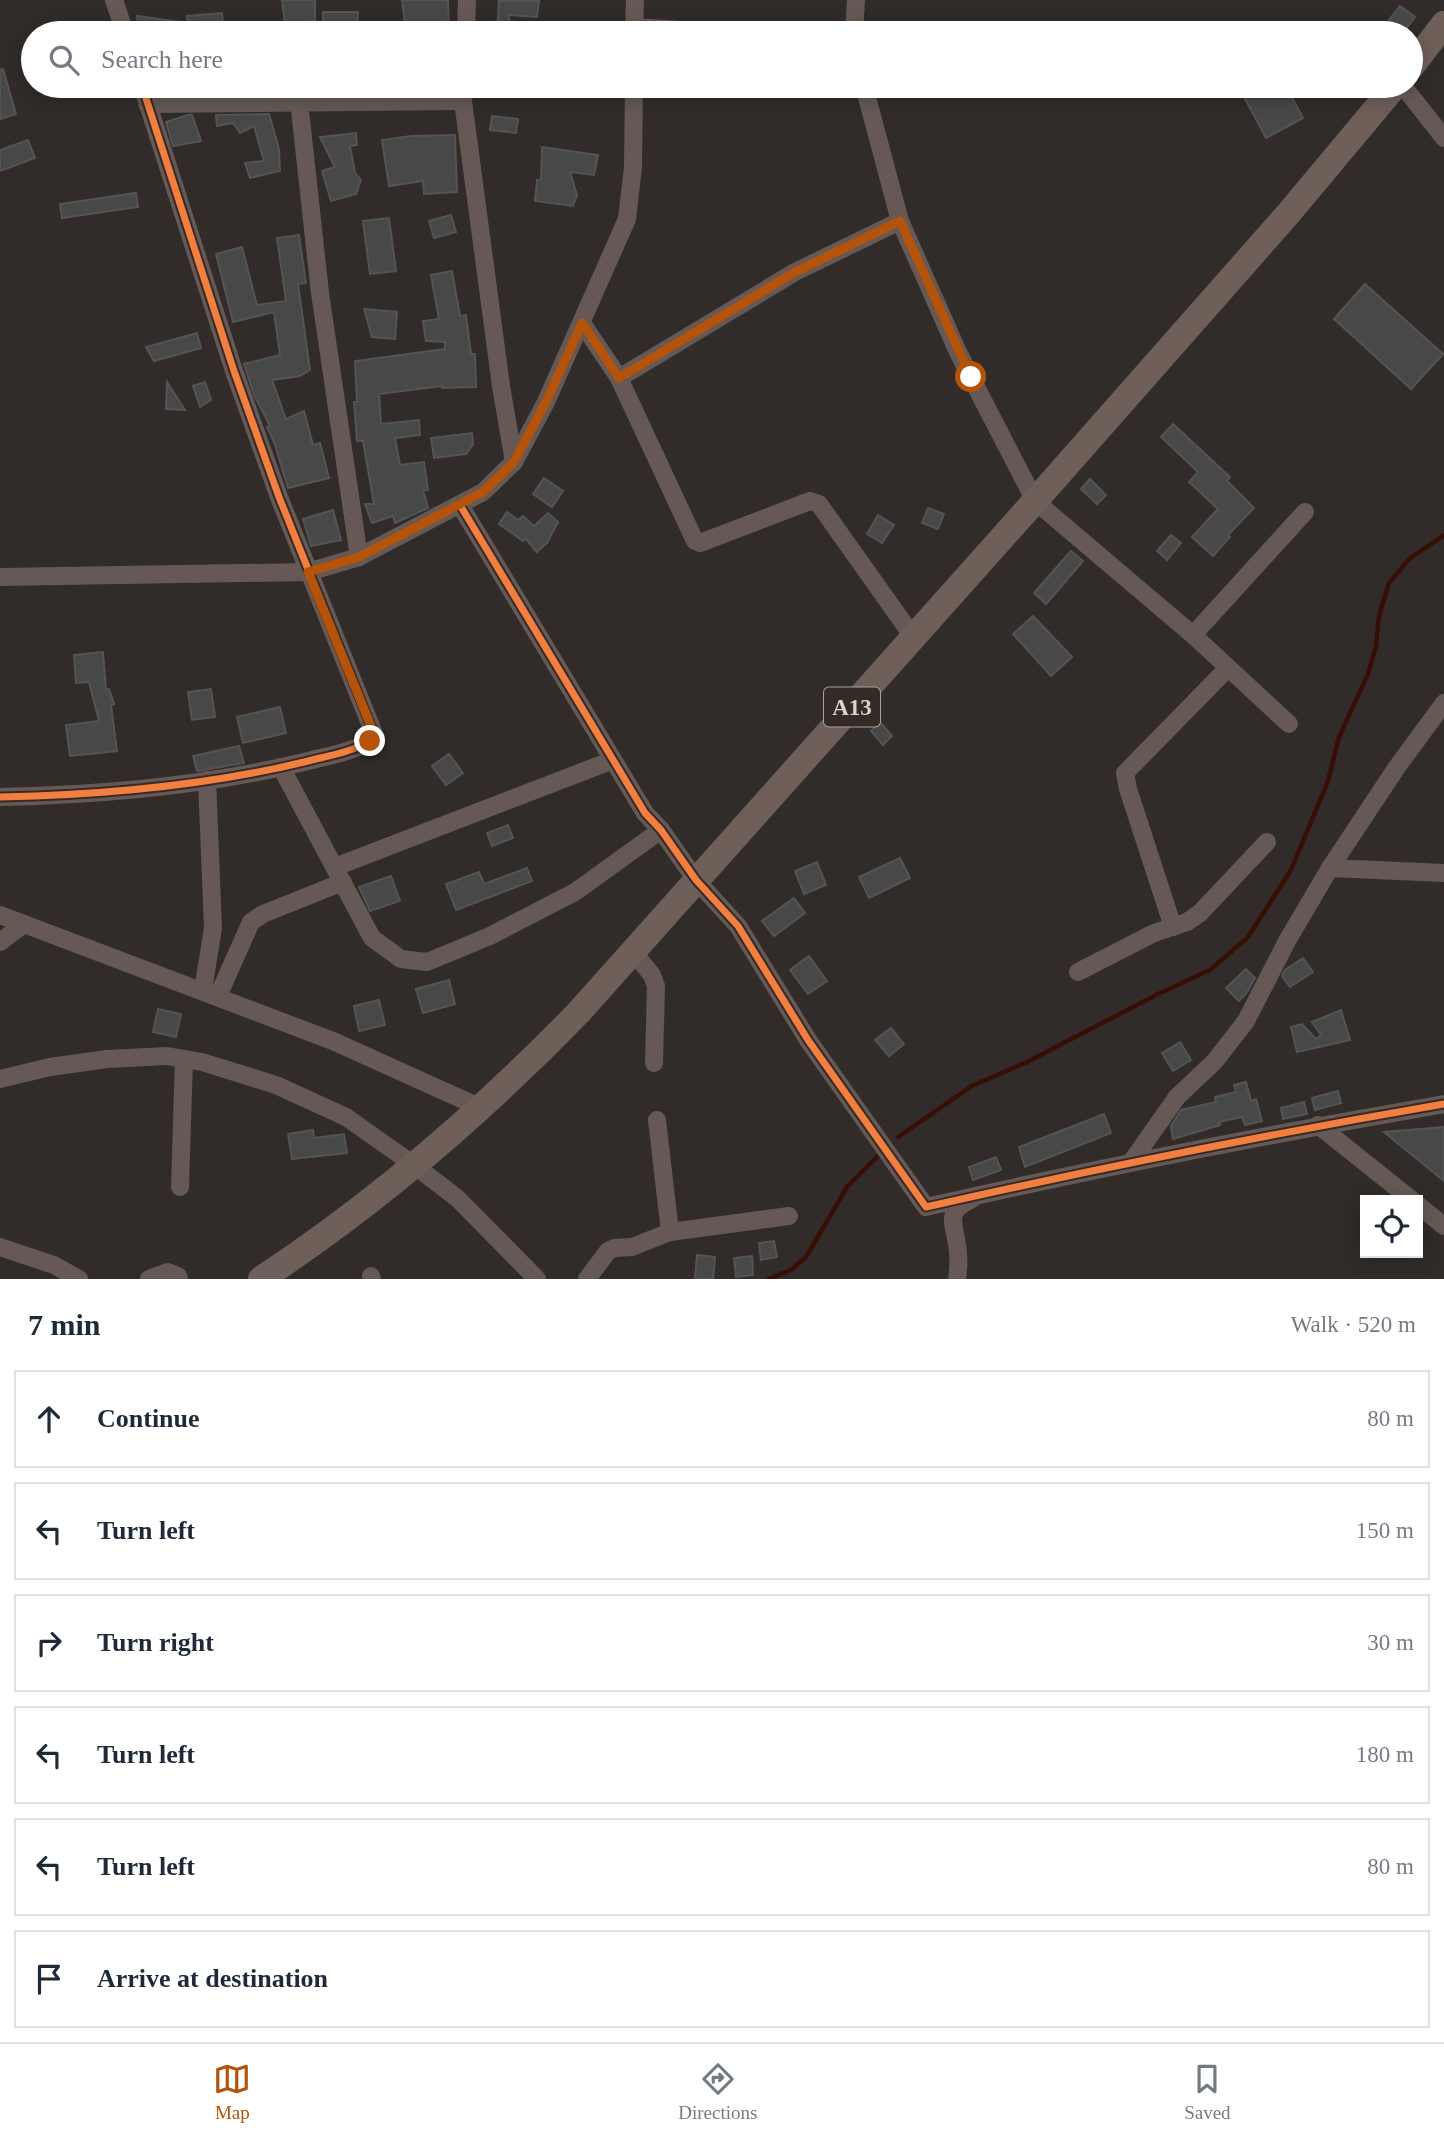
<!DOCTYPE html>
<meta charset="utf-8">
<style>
:root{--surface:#fff;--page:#f6f6f7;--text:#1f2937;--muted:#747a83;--line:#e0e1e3;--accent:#b45309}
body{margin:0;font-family:Georgia,serif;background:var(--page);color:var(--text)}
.controls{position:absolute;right:21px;bottom:21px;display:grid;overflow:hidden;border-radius:0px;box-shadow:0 4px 18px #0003}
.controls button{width:63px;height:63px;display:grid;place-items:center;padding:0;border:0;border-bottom:2px solid var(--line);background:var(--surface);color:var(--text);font:35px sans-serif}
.stop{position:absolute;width:21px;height:21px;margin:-16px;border:5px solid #b45309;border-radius:50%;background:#fff}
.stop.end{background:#b45309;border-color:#fff;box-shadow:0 2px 7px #0008}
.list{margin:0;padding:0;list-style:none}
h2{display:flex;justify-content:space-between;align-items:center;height:91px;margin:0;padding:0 28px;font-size:30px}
h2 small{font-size:23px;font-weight:400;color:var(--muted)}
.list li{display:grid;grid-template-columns:46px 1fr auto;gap:21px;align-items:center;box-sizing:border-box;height:98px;margin:0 14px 14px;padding:0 14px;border:2px solid var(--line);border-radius:0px}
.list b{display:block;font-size:26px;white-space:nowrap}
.list em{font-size:23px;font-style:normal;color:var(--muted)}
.icon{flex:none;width:38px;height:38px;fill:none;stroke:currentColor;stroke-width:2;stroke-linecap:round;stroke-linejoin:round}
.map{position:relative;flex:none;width:1444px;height:1279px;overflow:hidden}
.search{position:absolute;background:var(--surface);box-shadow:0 4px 18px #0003;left:21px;right:21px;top:21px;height:77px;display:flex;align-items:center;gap:18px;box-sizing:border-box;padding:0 24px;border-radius:38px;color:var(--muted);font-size:26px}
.sheet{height:763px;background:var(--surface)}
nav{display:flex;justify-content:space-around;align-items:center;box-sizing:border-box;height:98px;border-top:2px solid var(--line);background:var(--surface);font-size:19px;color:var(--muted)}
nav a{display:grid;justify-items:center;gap:4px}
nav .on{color:var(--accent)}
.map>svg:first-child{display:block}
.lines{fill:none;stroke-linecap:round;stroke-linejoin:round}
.stream{stroke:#360e04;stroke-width:4.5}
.building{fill:#484848;stroke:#545454;stroke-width:2}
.minor{stroke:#665955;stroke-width:18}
.highway{stroke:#6f5f59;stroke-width:26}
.cycleway-casing{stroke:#342b27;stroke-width:11}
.cycleway{stroke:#f27e40;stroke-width:7}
.route{stroke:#b45309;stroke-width:9}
.labels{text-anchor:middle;stroke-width:5;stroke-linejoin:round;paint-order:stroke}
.shield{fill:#342b27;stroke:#a8a09d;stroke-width:2}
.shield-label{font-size:23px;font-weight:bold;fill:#d9d2d0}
</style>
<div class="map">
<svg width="1444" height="1279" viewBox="0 0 1444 1279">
<rect width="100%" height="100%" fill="#312c2a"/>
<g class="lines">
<g class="stream">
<path d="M898,1137L972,1086L1027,1062L1158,994L1210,970L1248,937L1291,870L1328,781L1339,737L1368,674L1376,646L1379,616L1389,583L1409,559L1444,535"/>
<path d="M769,1279L791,1270L806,1257L847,1187L882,1152"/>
</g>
</g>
<g class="building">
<path d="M282,0H315V21L285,24Z"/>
<path d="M402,0H448L449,33H406Z"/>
<path d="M499,0L539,1L537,17L508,15L513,33H497Z"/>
<path d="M1400,6L1415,17L1403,33H1398L1386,24Z"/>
<path d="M323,12H358L357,33H323Z"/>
<path d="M222,13L224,33H139L137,16L188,23L187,16Z"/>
<path d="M3,69L16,114L0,119V70Z"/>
<path d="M1238,86H1286L1303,118L1266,138Z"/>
<path d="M269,114L279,149L280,171L250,178L245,163L264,161L254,126L240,133L233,123L217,126L216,115Z"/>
<path d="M188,115H192L201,141L173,146L166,122Z"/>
<path d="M492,116L518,119L516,133L490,130Z"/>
<path d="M356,133L357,145L350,146L355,173L361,180L356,194L331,201L322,171L335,167L320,137Z"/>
<path d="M455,135L457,192L424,194L423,181L389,186L382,140L411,136Z"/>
<path d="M28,140L35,158L0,171V150Z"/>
<path d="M542,147L598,155L594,175L570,172L577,195L573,206L535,201L537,180H541Z"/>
<path d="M136,193L138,207L62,218L60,204Z"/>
<path d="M451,215L456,232L434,238L429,221Z"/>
<path d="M389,218L396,271L370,274L363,221Z"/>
<path d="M299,235L306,283L298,284L310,370L300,376L272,380L286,419L304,411L313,445L320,443L329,478L288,488L274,442L267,427L270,426L254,395L244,364L280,355L274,312L233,322L216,254L242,247L257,305L286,301L277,238Z"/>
<path d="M452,271L460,316L466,315L471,354H475L476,387L442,388V386L379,394L381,424L419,420L420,435L395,438L400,465L424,462L428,490H423L428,508L395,523L393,516L372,523L365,504H374L363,441H357L354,402H357L355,361L445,349V342L426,341L423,321L439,319L431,275Z"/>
<path d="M1365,284L1443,354L1411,389L1334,319Z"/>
<path d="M364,309L397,312L395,339L372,337Z"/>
<path d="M197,333L201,348L154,361L146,347Z"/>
<path d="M167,382L185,410L166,409Z"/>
<path d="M205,382L211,400L200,407L193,386Z"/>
<path d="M1173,424L1230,477L1227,481L1254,508L1228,535L1230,537L1213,556L1192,537L1218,509L1189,482L1198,472L1161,437Z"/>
<path d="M472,433L473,445L466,454L434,458L431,438Z"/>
<path d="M544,478L563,491L552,507L533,494Z"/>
<path d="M1090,479L1106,495L1097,504L1081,489Z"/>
<path d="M928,508L944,514L938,529L922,523Z"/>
<path d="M333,510L341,540L311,546L303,519Z"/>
<path d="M507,512L518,520L523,516L534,526L548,513L558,522L547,543L537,552L525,538L523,541L499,524Z"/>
<path d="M878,515L894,525L882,543L867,534Z"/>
<path d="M1171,535L1181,543L1167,560L1157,551Z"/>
<path d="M1071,551L1083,561L1046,604L1034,593Z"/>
<path d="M1033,616L1072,657L1051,676L1013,634Z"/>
<path d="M103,652L106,690L109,689L114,704L111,705L117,751L70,756L66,725L99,721L89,682L76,683L74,655Z"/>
<path d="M211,689L215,717L192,720L188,692Z"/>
<path d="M280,707L286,733L243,743L237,717Z"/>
<path d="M880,722L892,736L883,745L871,731Z"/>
<path d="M239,746L244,763L197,771L193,756Z"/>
<path d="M449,754L463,773L446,785L432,766Z"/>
<path d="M508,825L513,838L492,846L487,833Z"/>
<path d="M900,858L910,878L869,898L859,877Z"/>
<path d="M817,862L826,885L804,894L795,871Z"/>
<path d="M527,868L532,881L456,910L446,884L479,872L484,884Z"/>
<path d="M391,876L400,901L370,911L359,887Z"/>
<path d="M794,898L805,913L774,936L762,921Z"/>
<path d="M809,956L827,981L808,994L790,970Z"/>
<path d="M1303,958L1313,972L1290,987L1282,976L1285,970Z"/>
<path d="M1246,969L1255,978L1248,991L1239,1001L1226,988Z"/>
<path d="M449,980L455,1004L423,1013L416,989Z"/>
<path d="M379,1000L385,1025L359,1031L354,1006Z"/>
<path d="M158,1009L181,1014L176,1037L153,1032Z"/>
<path d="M1341,1010L1350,1040L1297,1052L1291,1027L1302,1024L1316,1039L1321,1035L1312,1022Z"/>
<path d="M891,1028L904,1044L889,1056L875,1040Z"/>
<path d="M1180,1042L1191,1060L1173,1071L1162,1053Z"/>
<path d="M1246,1082L1251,1101L1256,1099L1262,1121L1245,1125L1242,1117L1219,1122L1220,1125L1173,1139L1171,1126L1181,1110L1216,1102L1215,1097L1236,1092L1234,1085Z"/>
<path d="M1338,1091L1341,1103L1315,1110L1312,1098Z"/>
<path d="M1304,1102L1307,1114L1283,1119L1281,1108Z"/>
<path d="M1104,1114L1111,1133L1025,1167L1019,1147Z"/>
<path d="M1444,1127V1181L1384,1132Z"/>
<path d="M313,1130L314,1138L344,1134L347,1153L292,1159L288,1134Z"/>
<path d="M996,1157L1001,1170L973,1180L969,1167Z"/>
<path d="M774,1241L777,1257L761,1260L759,1243Z"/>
<path d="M697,1255L715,1257L713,1279H695Z"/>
<path d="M752,1256L753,1275L736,1277L734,1258Z"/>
</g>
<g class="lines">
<g class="minor">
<path d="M114,0L125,33"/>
<path d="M634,27L730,33"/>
<path d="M466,33L467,0"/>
<path d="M634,33L635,0"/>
<path d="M854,33L856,0"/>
<path d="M464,86L463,101L501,386L514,462"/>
<path d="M864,86L900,221L958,352L1035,501L1193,635L1289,724"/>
<path d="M1403,86L1444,138"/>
<path d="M299,101L320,293L359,557"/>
<path d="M147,104L463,101"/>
<path d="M582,323L619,378L695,541L700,543L810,501L819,504L914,638"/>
<path d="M619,378L795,272L900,221"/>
<path d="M460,505L645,813L661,830L696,880L738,926L808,1040L926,1207C1098,1168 1270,1134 1444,1104"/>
<path d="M0,577L308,572L359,557L483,492L514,462L546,402L627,219L633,167L634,86"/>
<path d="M1193,635L1305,512"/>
<path d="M281,767L372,938L401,959L427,962L490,936L575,892L661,830"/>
<path d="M0,797C102,795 205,786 304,762C326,756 350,753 370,741L373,731L279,497L234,371L142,86"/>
<path d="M335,867L613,760"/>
<path d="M1330,868L1444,873"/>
<path d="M0,915L333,1041L479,1107"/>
<path d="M1173,927L1128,789L1125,773L1228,668"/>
<path d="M0,942L24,924"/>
<path d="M634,953L652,975L656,986L654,1063"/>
<path d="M1078,972L1154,933L1187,922L1200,913L1267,842"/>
<path d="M203,990L213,928L207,780"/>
<path d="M218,996L251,922L263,914L343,882"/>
<path d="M0,1079L50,1067L107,1059L167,1056L202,1062L276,1085L346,1117L414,1165L457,1198L537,1279"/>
<path d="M657,1120L670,1232"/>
<path d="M1318,1125L1412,1200"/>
<path d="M1132,1161L1177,1097L1215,1061L1246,1021L1287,941L1330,868L1397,767L1444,703"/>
<path d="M180,1187L184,1059"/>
<path d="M1418,1205L1444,1226"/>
<path d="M0,1247L54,1265L79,1279"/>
<path d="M371,1276L372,1279"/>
<path d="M149,1279L168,1272L178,1276L179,1279"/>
<path d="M587,1279L608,1251L614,1248L632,1247L670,1232L789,1216"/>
<path d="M957,1279C959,1266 959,1252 956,1239C952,1217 948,1211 972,1199"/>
</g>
<g class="highway">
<path d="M1411,67L1444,24"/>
<path d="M261,1279C376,1203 483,1111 579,1012L1035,501L1288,214L1395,86"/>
</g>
<g class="cycleway-casing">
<g id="cycleway">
<path d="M460,505L645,813L661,830L696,880L738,926L808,1040L926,1207C1098,1168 1270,1134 1444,1104"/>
<path d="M0,797C102,795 205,786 304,762C326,756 350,753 370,741L373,731L279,497L234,371L142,86"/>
</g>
</g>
<use href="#cycleway" class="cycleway"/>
</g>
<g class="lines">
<path class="route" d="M370,741L373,731L308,572L359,557L483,492L514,462L546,402L582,323L619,378L795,272L900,221L971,377"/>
</g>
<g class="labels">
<rect class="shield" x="824" y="687.5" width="56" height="39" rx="5"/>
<g class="shield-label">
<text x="852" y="715">A13</text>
</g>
</g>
</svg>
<div class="controls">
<button><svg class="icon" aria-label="locate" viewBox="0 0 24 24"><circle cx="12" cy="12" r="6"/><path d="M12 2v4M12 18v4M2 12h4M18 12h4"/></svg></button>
</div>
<div class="stop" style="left:971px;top:377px"></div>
<div class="stop end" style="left:370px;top:741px"></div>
<div class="search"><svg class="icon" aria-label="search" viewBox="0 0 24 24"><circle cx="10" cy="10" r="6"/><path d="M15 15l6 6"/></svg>Search here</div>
</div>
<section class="sheet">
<h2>7 min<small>Walk · 520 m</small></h2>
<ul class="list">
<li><svg class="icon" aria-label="ahead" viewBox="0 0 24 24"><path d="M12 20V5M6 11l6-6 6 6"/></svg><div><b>Continue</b></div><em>80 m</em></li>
<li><svg class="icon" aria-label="left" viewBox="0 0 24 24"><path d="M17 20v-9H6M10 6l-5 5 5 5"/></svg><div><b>Turn left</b></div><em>150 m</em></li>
<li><svg class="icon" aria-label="right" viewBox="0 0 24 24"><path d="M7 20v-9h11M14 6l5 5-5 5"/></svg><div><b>Turn right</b></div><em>30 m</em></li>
<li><svg class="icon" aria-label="left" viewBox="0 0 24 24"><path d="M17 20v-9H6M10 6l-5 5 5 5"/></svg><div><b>Turn left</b></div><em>180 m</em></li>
<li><svg class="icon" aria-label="left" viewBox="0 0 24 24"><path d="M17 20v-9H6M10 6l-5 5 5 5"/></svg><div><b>Turn left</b></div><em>80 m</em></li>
<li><svg class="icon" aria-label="arrive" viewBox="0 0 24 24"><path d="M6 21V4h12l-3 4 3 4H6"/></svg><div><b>Arrive at destination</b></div></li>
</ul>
</section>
<nav>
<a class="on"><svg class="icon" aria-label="map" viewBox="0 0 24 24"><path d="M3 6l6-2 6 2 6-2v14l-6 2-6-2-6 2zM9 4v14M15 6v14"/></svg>Map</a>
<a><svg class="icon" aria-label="directions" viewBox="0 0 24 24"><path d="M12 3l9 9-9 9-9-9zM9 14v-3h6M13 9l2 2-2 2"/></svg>Directions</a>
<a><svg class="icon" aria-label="saved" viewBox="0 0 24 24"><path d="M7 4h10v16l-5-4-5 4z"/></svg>Saved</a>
</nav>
